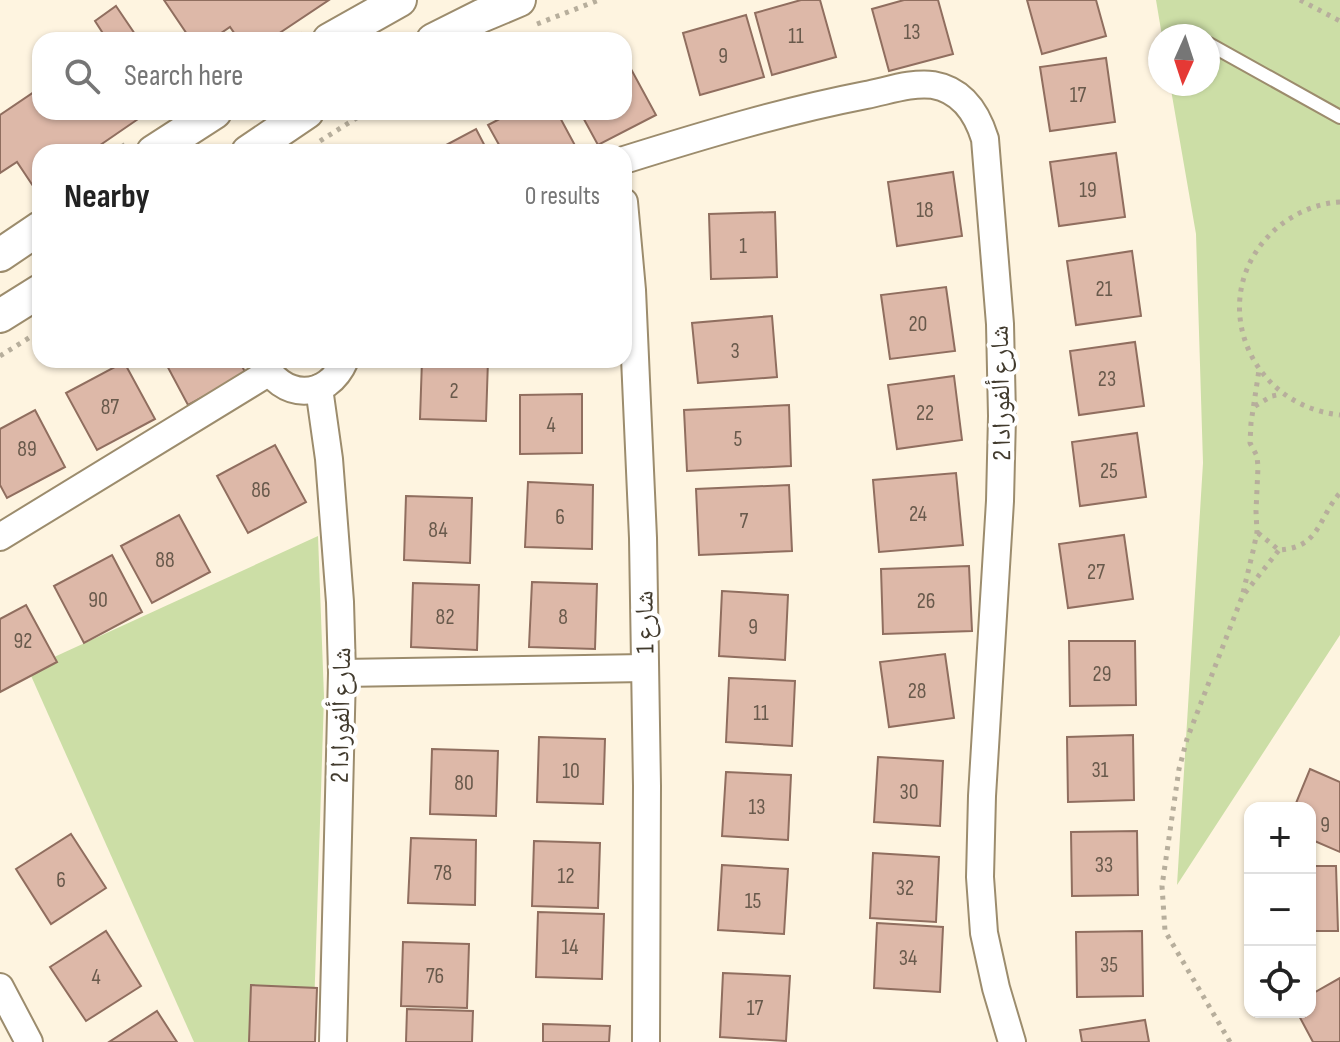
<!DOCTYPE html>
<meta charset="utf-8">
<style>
:root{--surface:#fff;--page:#f6f6f6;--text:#222;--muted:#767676;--line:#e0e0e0}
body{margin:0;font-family:"Sofia Sans Condensed","Noto Naskh Arabic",sans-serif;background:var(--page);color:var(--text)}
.controls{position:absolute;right:24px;bottom:24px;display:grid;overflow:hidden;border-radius:16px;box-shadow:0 2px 6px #0004}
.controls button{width:72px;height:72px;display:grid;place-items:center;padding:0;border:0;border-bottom:2px solid var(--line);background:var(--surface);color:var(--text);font:40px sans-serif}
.compass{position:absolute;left:1148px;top:24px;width:72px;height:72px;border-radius:50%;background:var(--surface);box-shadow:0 2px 6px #0004;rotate:183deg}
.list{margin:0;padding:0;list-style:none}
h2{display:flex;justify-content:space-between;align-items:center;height:104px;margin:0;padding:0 32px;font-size:34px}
h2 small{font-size:26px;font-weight:400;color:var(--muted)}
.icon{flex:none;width:44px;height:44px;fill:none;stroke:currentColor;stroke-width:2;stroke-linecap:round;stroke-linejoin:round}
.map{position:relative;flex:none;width:1340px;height:1042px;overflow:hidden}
.search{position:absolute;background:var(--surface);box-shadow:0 2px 6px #0004;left:32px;top:32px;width:600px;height:88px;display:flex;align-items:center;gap:20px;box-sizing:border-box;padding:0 28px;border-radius:24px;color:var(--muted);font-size:30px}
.panel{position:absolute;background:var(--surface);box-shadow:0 2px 6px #0004;left:32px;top:144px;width:600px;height:224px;border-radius:24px}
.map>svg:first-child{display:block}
.green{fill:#ccdea6}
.building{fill:#ddb8a8;stroke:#906e5f;stroke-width:2}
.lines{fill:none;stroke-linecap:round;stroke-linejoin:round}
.service-casing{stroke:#9c8c6d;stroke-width:16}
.minor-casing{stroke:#9c8c6d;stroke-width:30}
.tertiary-casing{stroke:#9c8c6d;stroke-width:36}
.path{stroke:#b7ae9c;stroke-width:5;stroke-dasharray:4 6;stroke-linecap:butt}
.service{stroke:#fff;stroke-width:12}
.minor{stroke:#fff;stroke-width:26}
.tertiary{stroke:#fff;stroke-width:32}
.labels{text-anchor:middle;stroke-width:8;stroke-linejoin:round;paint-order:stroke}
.number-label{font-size:22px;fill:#695a4c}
.street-label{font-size:26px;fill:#423b2e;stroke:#fff}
</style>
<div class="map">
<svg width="1340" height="1042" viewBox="0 0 1340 1042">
<rect width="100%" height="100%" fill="#fef4e0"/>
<g class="green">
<path d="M1156,0H1340V635L1177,885L1203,463L1196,234L1170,84H1208V36H1162Z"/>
<path d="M318,536L324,697L313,1042H194L28,669Z"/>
</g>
<g class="building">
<path d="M164,0H329L269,40H239L230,27L211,40H191Z"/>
<path d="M801,0H820L836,57L772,75L755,13Z"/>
<path d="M904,0H938L953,54L889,71L872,9Z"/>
<path d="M1027,0H1096L1106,36L1042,54Z"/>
<path d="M116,6L139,40H97L104,35L95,21Z"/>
<path d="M746,15L764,77L700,95L683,33Z"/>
<path d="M624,58H625L656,115L598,145L580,112H624Z"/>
<path d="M1106,58L1115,122L1050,131L1040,67Z"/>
<path d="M40,88V112H138L141,117L90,152H40V186L35,189L17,162L0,173V115Z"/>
<path d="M513,112H557L578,151L503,152L488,125Z"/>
<path d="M476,129L488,152H433Z"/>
<path d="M1116,153L1125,217L1059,226L1050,162Z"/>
<path d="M953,172L962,236L897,246L888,182Z"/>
<path d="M775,212L777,277L711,279L709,214Z"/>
<path d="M1132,251L1141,316L1076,325L1067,261Z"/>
<path d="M946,287L955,351L890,359L881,295Z"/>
<path d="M772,316L777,377L698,383L692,323Z"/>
<path d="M1135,342L1144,406L1079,415L1070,351Z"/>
<path d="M164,360H239L246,374L188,405Z"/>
<path d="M422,360H488L486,421L420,419Z"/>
<path d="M526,360H597V362L527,367Z"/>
<path d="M124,362L155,419L97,450L66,393Z"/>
<path d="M954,376L962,440L897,449L888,385Z"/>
<path d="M582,394V453L520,454V395Z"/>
<path d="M789,405L791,466L687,471L684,410Z"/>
<path d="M35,410L65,467L7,498L0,485V429Z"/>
<path d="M1137,433L1146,497L1080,506L1072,442Z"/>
<path d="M275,445L306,502L248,533L217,476Z"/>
<path d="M956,473L963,545L879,552L873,480Z"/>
<path d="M528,482L593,485L592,549L525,547Z"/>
<path d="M789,485L792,551L699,555L696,489Z"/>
<path d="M406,496L472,498L470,563L404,560Z"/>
<path d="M179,515L210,572L152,603L121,546Z"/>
<path d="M1124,535L1133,599L1068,608L1059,544Z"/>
<path d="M112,555L142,612L84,643L54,586Z"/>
<path d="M969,566L972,631L883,634L881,569Z"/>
<path d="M532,582L597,584L595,649L529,647Z"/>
<path d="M413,583L479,585L477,650L411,647Z"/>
<path d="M722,591L788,595L785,660L719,656Z"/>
<path d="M26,605L57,662L0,692V619Z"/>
<path d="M1069,641H1135L1136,705L1070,706Z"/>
<path d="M945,654L954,718L889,727L880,662Z"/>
<path d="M729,678L795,681L792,746L726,742Z"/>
<path d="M1133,735L1134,800L1068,802L1067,737Z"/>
<path d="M539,737L605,739L603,804L537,802Z"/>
<path d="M432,749L498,751L496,816L430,814Z"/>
<path d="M878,757L943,761L940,826L874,822Z"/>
<path d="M1310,769L1340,782V852L1310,839V808H1294Z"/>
<path d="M726,772L791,775L788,840L722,836Z"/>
<path d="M1137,831L1138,895L1072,896L1071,832Z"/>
<path d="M71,834L106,888L51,924L16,869Z"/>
<path d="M411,838L476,840L475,905L408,903Z"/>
<path d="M534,841L600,843L598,908L532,906Z"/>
<path d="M873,853L939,857L936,922L870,918Z"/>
<path d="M722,865L788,869L784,934L718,930Z"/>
<path d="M1310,866H1336L1338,931H1310Z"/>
<path d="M538,912L604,914L602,979L536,977Z"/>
<path d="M877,923L943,927L940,992L874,988Z"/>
<path d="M106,931L141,986L86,1021L50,967Z"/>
<path d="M1142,931L1143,996L1077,997L1076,932Z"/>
<path d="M403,942L469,944L467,1008L401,1006Z"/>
<path d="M723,973L790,976L786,1041L720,1037Z"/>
<path d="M1340,978V1042H1313L1297,1012H1310V995Z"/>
<path d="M251,985L317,988L315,1042H249Z"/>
<path d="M407,1009L473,1011L472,1042H406Z"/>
<path d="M157,1011L177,1042H109Z"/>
<path d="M1145,1020L1149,1042H1082L1080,1030Z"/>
<path d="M543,1024L610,1026L609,1042H543Z"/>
</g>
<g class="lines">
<g class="service-casing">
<path id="service" d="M1209,44L1340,117"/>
</g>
<g class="minor-casing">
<g id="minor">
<path d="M624,160C704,135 784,111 866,95C887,91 912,82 933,85C962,90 977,113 985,139L1000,324L1002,416L1000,501L982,796L980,877L984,933L996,988L1012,1042"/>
<path d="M624,202L632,290L643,538L647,786L646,1042"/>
<path d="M262,360C281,400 327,402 345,360"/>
<path d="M319,388L329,459L340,602L342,673L333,1042"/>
<path d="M0,537L268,373"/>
<path d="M342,673L645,668"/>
<path d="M0,987L29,1042"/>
</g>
</g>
<g class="tertiary-casing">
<g id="tertiary">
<path d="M329,40L400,0"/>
<path d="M433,40L481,16L519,0"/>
<path d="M153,152L215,112"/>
<path d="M248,152L307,112"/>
<path d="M0,255L40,228"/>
<path d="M0,316L40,291"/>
</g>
</g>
<g class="path">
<path d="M1300,0L1340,21"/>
<path d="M537,24L599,0"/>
<path d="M293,40L303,34"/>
<path d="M320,141L366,112"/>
<path d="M113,152L126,144"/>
<path d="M1340,202C1318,203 1295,213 1278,227C1203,291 1245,405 1340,415"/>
<path d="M0,356L40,331"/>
<path d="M1255,406L1272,396L1282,394"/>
<path d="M1258,533L1279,550C1321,547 1317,519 1340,493"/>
<path d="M1245,593L1279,550"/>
<path d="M1230,1042L1165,931L1162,886L1179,769L1187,739L1242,597L1254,547L1257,532L1256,511L1258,467L1257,456L1250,443L1251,423L1259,370"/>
</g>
<use href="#service" class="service"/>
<use href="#minor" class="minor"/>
<use href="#tertiary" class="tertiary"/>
</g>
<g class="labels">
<g class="number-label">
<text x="912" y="39">13</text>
<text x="796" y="43">11</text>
<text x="723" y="63">9</text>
<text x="1078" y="102">17</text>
<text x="1088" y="197">19</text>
<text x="925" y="217">18</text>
<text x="743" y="253">1</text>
<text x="1104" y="296">21</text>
<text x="918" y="331">20</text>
<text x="735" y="358">3</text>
<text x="1107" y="386">23</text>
<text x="454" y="398">2</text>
<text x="110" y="414">87</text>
<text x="925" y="420">22</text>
<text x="551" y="432">4</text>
<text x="738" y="446">5</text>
<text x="27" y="456">89</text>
<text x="1109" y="478">25</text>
<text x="261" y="497">86</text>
<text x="918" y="521">24</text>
<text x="560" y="524">6</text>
<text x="744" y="528">7</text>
<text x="438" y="537">84</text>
<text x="165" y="567">88</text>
<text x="1096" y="579">27</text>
<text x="98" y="607">90</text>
<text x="926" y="608">26</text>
<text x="445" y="624">82</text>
<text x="563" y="624">8</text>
<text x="753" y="634">9</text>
<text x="23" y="648">92</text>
<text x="1102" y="681">29</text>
<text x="917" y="698">28</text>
<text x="761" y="720">11</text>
<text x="1100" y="777">31</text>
<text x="571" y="778">10</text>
<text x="464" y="790">80</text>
<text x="909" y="799">30</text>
<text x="757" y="814">13</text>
<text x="1325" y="832">9</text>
<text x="1104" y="872">33</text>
<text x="443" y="880">78</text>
<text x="566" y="883">12</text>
<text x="61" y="887">6</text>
<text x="905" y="895">32</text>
<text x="753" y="908">15</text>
<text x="570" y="954">14</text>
<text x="908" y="965">34</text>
<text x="1109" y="972">35</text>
<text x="435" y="983">76</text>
<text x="96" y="984">4</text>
<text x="755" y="1015">17</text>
</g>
<g class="street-label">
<text transform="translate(1000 393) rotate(-91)" y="9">شارع ألفورادا 2</text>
<text transform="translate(644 622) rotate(-91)" y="9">شارع 1</text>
<text transform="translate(340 715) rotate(-89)" y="9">شارع ألفورادا 2</text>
</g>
</g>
</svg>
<div class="controls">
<button>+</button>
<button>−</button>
<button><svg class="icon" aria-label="locate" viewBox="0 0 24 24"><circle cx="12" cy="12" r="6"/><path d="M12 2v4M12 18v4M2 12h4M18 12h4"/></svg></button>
</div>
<svg class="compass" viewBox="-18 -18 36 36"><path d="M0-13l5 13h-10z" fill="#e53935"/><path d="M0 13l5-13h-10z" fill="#767676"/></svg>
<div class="search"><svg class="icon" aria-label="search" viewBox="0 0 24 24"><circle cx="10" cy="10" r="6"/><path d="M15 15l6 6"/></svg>Search here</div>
<section class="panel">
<h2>Nearby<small>0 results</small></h2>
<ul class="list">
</ul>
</section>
</div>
